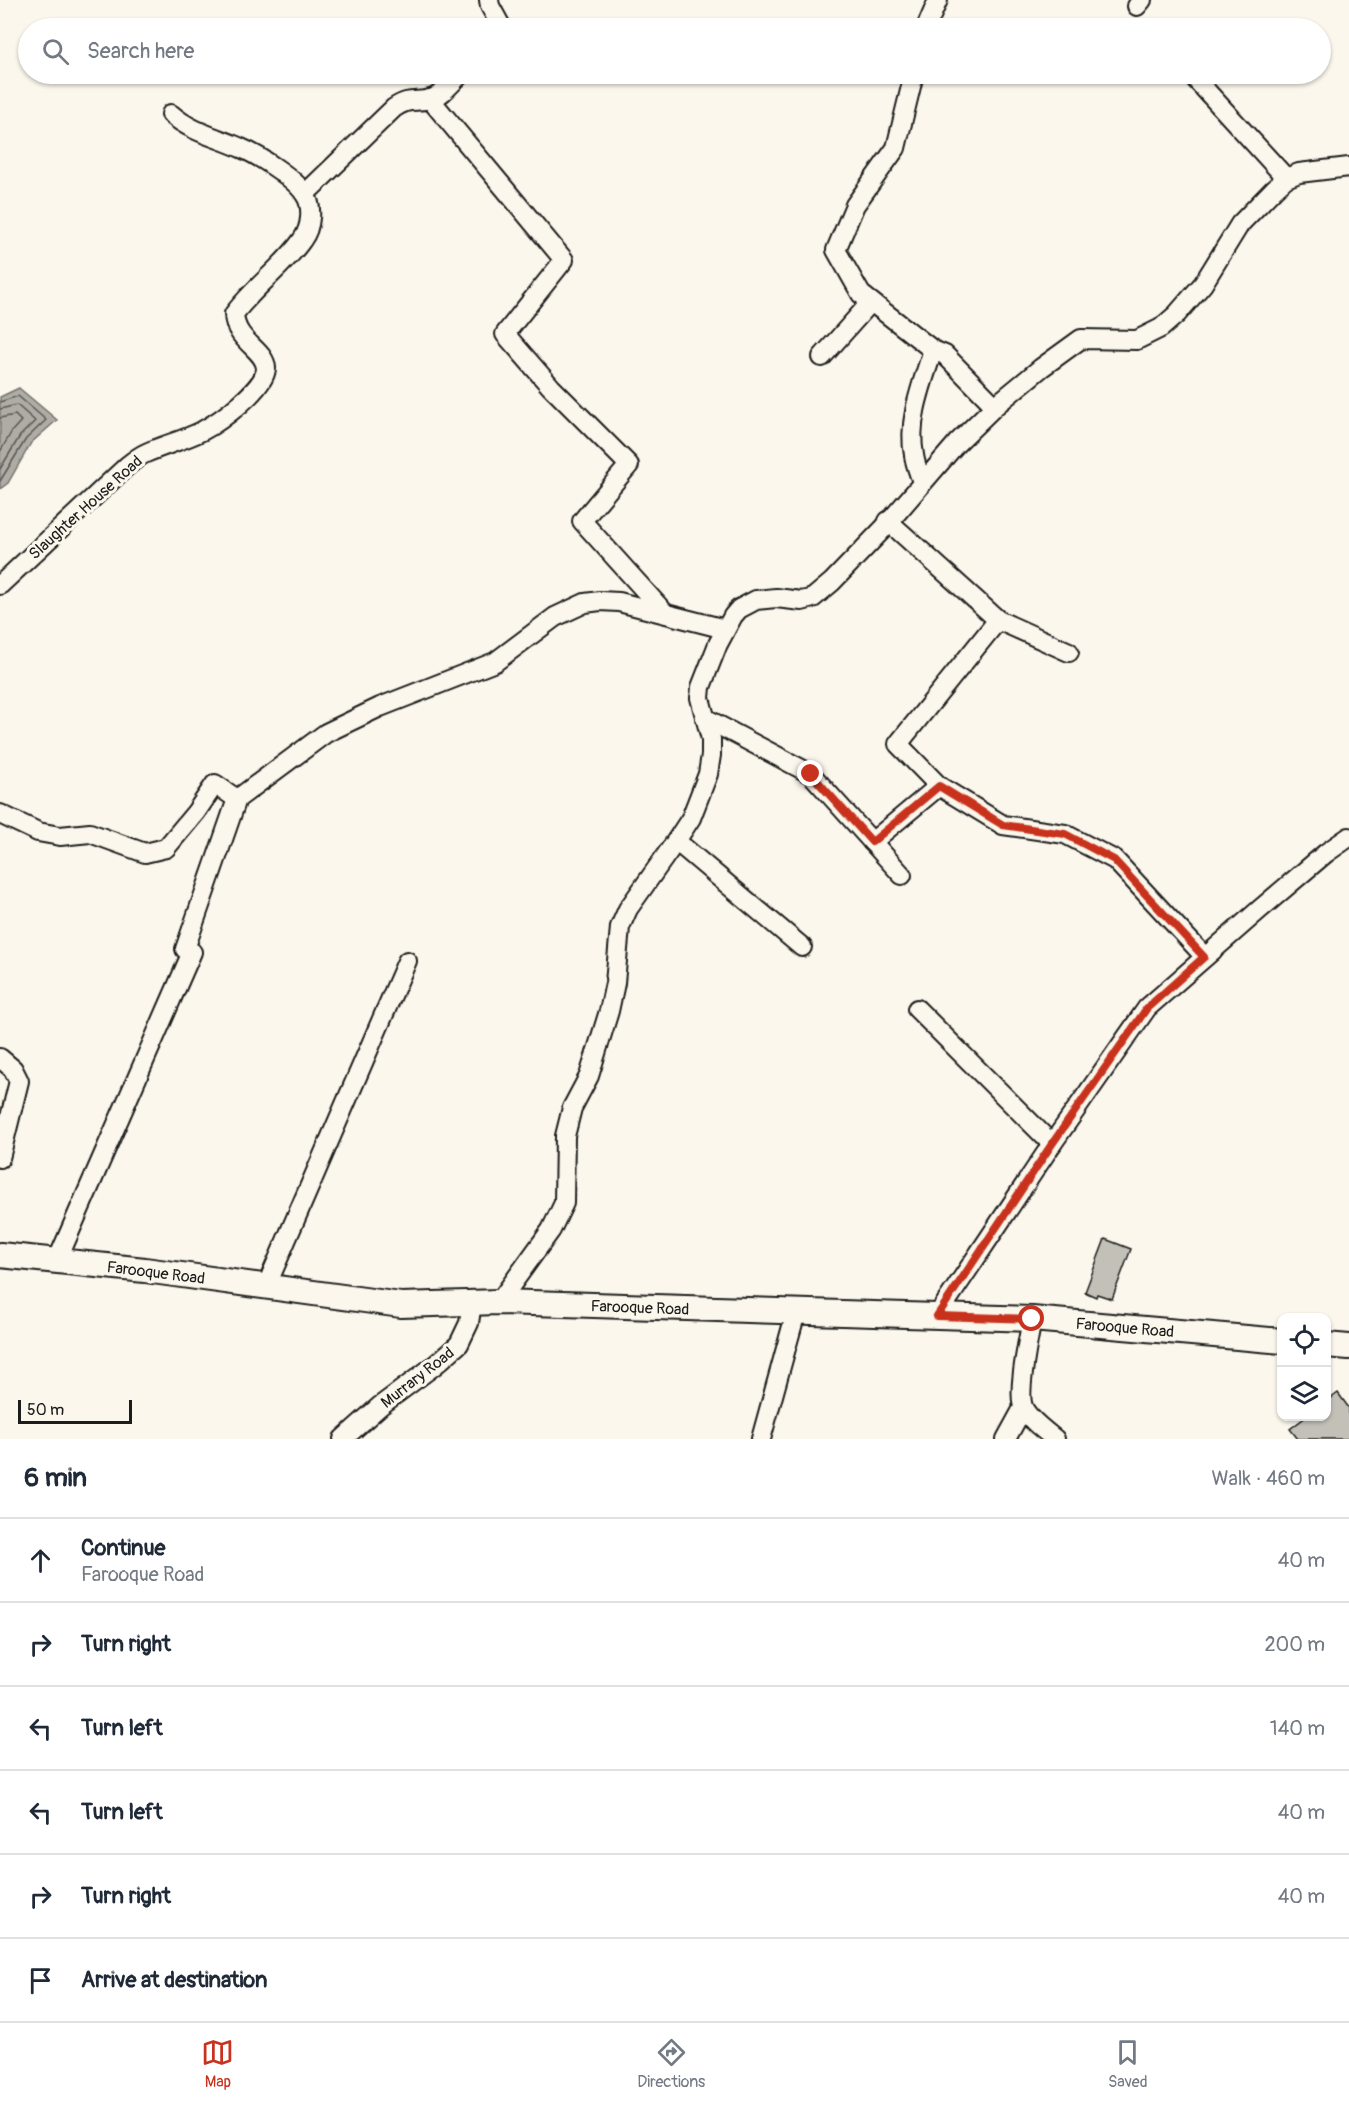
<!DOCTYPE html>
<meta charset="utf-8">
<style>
:root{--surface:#fff;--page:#f6f6f7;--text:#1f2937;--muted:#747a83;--line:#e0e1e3;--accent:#c8321e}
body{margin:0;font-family:Pangolin,sans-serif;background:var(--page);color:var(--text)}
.controls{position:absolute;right:18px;bottom:18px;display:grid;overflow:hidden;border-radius:12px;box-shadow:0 2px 4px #0004}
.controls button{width:54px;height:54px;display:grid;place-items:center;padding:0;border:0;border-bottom:2px solid var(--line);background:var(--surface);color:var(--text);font:30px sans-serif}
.scale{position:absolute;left:18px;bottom:15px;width:114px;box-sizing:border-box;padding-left:6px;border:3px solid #1c1c1c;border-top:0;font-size:16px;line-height:21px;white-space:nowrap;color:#1c1c1c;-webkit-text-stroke:4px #fbf7ec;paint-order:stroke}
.stop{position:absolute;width:18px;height:18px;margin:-14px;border:4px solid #c8321e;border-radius:50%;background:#fff}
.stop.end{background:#c8321e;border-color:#fff;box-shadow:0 2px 6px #0008}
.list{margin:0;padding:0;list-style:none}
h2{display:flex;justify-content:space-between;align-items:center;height:78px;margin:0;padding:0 24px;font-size:26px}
h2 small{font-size:20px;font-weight:400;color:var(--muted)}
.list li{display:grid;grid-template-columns:39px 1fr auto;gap:18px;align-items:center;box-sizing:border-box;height:84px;padding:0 24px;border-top:2px solid var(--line)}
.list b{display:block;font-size:22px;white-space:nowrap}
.list p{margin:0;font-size:20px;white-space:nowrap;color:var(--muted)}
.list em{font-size:20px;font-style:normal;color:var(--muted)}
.icon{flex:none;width:33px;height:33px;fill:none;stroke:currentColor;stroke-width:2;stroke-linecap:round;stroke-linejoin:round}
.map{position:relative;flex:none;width:1349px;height:1439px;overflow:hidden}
.search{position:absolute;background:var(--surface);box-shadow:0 2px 4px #0004;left:18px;right:18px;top:18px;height:66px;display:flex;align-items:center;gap:15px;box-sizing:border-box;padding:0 21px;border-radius:33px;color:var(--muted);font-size:22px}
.sheet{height:582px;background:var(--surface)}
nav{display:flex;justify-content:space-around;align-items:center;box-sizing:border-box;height:84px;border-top:2px solid var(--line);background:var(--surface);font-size:16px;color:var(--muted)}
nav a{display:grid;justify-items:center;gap:3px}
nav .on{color:var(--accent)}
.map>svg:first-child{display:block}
.water{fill:#afaca5;stroke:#74726e;stroke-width:1.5}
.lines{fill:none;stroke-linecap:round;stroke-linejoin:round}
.shore{stroke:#575653;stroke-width:1.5}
.building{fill:#c3c0b8;stroke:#1c1c1c;stroke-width:1.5}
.minor-casing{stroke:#1c1c1c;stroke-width:22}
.major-casing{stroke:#1c1c1c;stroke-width:28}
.minor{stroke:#fbf7ec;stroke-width:18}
.major{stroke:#fbf7ec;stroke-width:24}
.route{stroke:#c8321e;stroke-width:8}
.labels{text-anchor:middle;stroke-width:6;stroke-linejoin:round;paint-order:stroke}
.street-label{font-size:16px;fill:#1c1c1c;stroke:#fbf7ec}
</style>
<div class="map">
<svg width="1349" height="1439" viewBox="0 0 1349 1439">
<rect width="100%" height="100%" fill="#fbf7ec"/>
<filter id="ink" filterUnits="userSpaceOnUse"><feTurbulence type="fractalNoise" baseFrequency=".0167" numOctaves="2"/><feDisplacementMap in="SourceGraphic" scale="12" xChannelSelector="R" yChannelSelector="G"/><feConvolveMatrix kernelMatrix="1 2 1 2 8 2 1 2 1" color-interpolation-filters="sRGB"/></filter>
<g filter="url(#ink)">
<path class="water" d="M19,388L57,420L31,443L8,483L0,489V397Z"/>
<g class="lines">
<g class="shore">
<path d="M0,402L18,396L46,420L26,439L0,481"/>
<path d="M0,409L17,405L35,421L20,436L0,469"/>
<path d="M0,418L15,415L21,421L12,431L0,452"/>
</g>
</g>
<g class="building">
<path d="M1105,1239L1131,1249L1112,1299L1097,1294L1096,1297L1085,1292Z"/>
<path d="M1338,1393L1349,1408V1439H1298L1290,1429L1307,1416H1326V1402Z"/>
</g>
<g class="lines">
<g class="minor-casing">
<g id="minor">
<path d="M489,0L490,6L502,28"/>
<path d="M1137,6L1142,0"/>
<path d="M926,28L938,0"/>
<path d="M914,74L896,148L855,205L836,250L861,294L933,350L945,355L995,406"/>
<path d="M1191,74L1286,178"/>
<path d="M430,99L564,260L505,334L551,387L629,465L582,521L664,612"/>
<path d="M305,194L394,108C410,97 415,103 431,99C443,95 452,82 461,74"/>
<path d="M822,357L871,302"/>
<path d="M922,482C919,473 915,464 914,455C907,420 923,382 933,350"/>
<path d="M888,521L998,620L1069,652"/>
<path d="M0,585L127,466C133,461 139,456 146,453C164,445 184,440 202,431C219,422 266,388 266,368C265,349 235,342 234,314C253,288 284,266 302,240C311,228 314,206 304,193C294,178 258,155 241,148C217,137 191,132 171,114"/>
<path d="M705,718L811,774L902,875"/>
<path d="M939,786L898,744L998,620"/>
<path d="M0,814L38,832L60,836L90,833L145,853L166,848L196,812L215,784L237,799"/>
<path d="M676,841L802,947"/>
<path d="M872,842L939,786L1003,825L1065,834L1115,860L1205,957"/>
<path d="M185,949L237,799L326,733L380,707L495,662L555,617L585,603L600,601L619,602L725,629"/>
<path d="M917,1009L1052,1144"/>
<path d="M0,1058L13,1069L19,1081L0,1158"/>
<path d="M57,1261L192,952"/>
<path d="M266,1287L407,961"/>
<path d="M499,1302L551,1230L564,1203L565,1136L572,1108L589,1076L609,1011L615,983L620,927L628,909L676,841L691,818L708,774L711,755V739L700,698L701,687L718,644L733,616L739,609L756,600L776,598L802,601L813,598L832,582L883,529L957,443L995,406L1041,368L1081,339L1137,340L1161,328L1177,314L1203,284L1240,224L1274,189L1286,178L1299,173L1349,167"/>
<path d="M937,1316L1052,1144L1147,1008L1259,910L1326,853L1349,837"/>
<path d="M1032,1319C1029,1337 1016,1394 1024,1409C1030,1420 1045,1431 1055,1439"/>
<path d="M343,1439L380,1406L435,1365L459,1344L469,1323L472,1303"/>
<path d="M761,1439L796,1312"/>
<path d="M1006,1439L1023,1408"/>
</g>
</g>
<g class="major-casing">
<g id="major">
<path d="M0,1255L145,1270L401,1305L499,1302L1032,1319L1282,1341"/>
<path d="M1326,1345L1349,1347"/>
</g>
</g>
<use href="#minor" class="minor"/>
<use href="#major" class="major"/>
</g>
</g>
<g class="lines" filter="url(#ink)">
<path class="route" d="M811,774L872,842L939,786L1003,825L1065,834L1114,860L1204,957L1147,1008L1052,1144L937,1316L1032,1319"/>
</g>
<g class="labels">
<g class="street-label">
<text transform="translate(85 507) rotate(-42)" y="6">Slaughter House Road</text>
<text transform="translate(156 1272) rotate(7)" y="6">Farooque Road</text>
<text transform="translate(640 1307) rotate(2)" y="6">Farooque Road</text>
<text transform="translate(1125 1327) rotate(5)" y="6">Farooque Road</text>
<text transform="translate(417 1377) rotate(-38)" y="6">Murrary Road</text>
</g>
</g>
</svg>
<div class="controls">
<button><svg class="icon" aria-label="locate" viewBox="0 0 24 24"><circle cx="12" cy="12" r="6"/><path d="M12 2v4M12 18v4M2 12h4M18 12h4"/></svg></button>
<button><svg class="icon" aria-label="layers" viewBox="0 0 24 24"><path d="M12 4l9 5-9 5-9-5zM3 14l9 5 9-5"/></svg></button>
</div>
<div class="scale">50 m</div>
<div class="stop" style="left:1032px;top:1319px"></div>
<div class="stop end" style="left:811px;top:774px"></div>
<div class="search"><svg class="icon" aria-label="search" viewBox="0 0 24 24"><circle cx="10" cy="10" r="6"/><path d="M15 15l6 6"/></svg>Search here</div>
</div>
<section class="sheet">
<h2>6 min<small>Walk · 460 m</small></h2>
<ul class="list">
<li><svg class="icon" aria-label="ahead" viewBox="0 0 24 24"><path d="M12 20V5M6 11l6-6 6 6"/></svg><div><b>Continue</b><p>Farooque Road</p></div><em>40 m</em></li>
<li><svg class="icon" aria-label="right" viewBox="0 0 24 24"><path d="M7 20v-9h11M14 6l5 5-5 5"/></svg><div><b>Turn right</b></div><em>200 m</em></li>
<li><svg class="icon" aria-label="left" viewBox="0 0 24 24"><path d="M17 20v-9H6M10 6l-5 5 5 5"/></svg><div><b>Turn left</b></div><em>140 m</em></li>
<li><svg class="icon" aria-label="left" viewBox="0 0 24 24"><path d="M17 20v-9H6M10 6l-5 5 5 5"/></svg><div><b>Turn left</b></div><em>40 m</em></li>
<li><svg class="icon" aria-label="right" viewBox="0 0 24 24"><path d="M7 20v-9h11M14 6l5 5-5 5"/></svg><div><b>Turn right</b></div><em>40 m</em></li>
<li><svg class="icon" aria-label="arrive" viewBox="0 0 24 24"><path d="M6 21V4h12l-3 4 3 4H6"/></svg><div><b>Arrive at destination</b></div></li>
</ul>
</section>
<nav>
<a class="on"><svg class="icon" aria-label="map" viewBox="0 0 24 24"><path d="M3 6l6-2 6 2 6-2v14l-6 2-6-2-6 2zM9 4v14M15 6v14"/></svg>Map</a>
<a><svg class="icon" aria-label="directions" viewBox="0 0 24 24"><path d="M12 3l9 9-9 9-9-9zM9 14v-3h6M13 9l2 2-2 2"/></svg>Directions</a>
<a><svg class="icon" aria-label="saved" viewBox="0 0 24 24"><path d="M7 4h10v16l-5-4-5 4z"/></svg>Saved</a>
</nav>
